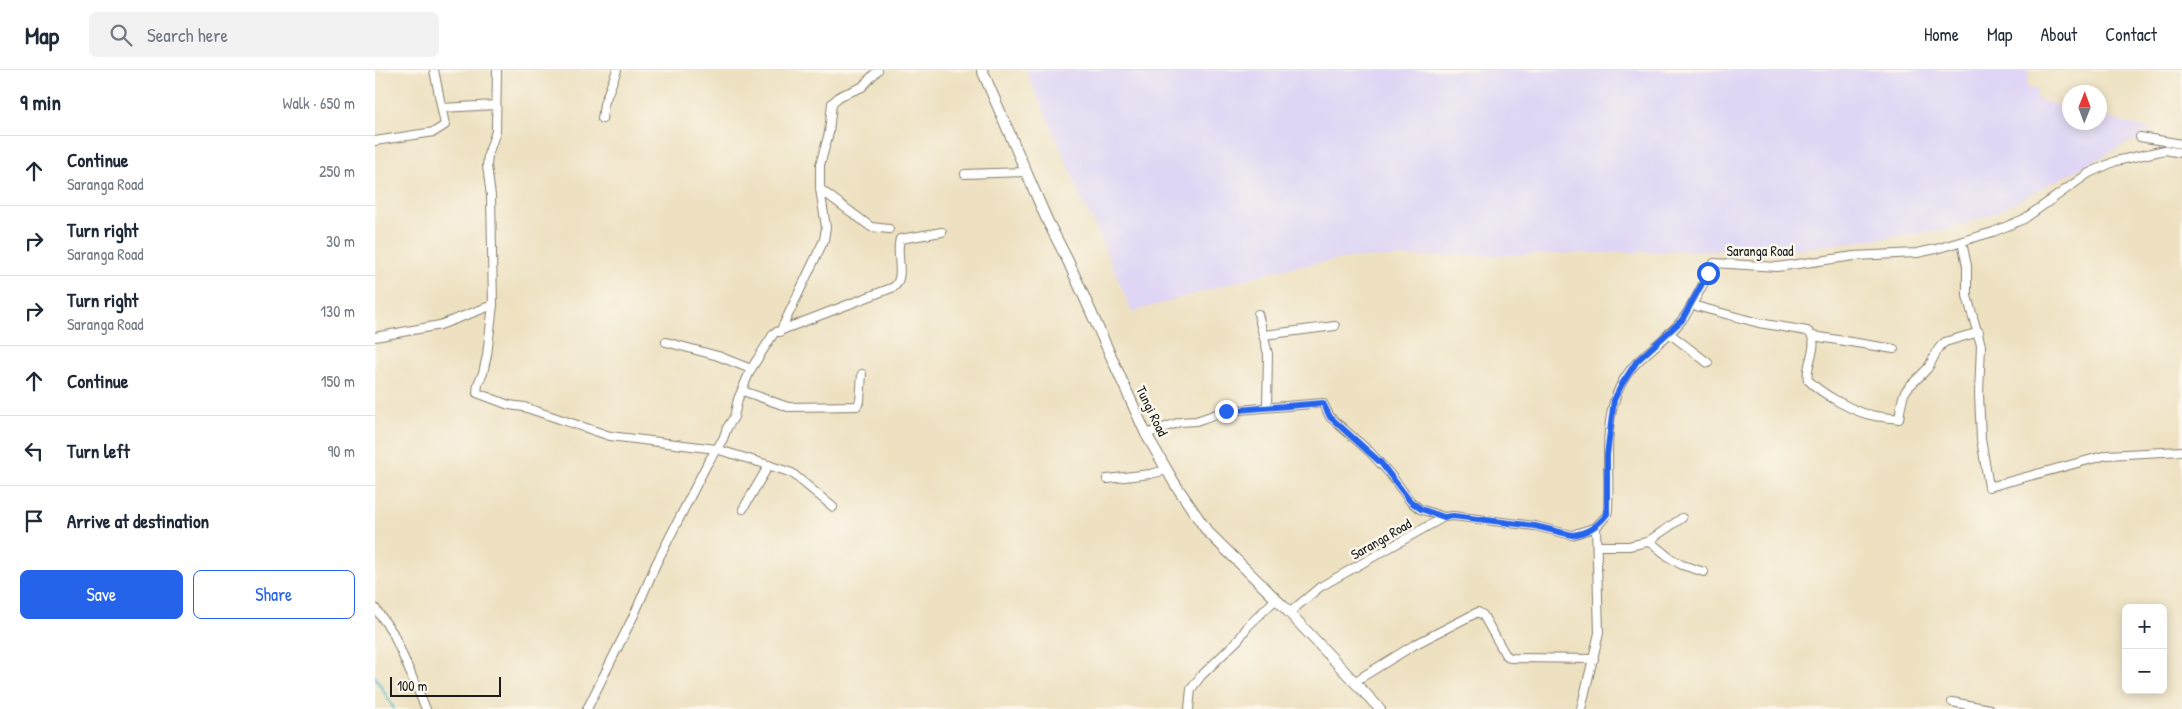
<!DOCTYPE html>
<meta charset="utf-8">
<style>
:root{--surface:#fff;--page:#f2f2f3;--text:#1f2937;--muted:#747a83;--line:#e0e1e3;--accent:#2563eb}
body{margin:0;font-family:"Patrick Hand",sans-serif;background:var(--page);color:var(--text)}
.controls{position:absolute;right:15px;bottom:15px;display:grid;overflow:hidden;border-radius:8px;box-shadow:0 2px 12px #0003}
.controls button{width:45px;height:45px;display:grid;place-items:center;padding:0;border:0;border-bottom:1px solid var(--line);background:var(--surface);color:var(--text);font:25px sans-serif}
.compass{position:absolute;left:1687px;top:15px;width:45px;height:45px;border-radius:50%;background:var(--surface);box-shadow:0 2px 12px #0003;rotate:1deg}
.scale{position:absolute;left:15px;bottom:12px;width:111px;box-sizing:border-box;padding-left:5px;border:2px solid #1c1c1c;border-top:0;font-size:14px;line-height:18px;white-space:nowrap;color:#1c1c1c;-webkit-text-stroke:4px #fbf7ec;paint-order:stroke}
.stop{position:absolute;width:15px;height:15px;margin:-11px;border:4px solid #2563eb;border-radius:50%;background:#fff}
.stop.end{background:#2563eb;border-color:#fff;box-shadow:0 1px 5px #0008}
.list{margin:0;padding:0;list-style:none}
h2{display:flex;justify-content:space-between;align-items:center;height:65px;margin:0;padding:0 20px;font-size:21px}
h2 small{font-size:16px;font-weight:400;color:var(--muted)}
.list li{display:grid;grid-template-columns:32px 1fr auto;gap:15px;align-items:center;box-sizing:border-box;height:70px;padding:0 20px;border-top:1px solid var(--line)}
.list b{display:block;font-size:19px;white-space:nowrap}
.list p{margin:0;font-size:16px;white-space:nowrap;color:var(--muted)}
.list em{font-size:16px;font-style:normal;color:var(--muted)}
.actions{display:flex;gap:10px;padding:15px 20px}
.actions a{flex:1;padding:11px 0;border:1px solid var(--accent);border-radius:8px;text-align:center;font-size:18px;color:var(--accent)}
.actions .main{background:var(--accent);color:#fff}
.icon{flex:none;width:28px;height:28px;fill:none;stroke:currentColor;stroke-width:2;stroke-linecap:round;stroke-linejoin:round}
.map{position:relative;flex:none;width:1807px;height:639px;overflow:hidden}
header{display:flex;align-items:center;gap:30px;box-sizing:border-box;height:70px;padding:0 25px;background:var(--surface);border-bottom:1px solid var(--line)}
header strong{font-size:24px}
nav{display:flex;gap:28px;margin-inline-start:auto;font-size:18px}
.search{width:350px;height:45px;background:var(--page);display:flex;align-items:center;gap:12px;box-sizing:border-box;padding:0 18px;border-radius:8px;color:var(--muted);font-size:19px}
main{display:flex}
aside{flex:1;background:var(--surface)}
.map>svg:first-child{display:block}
.built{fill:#dfd5f5}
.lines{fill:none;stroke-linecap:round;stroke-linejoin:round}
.stream{stroke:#4dbac7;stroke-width:2.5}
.minor-casing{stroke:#857e6e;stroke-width:10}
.major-casing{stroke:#857e6e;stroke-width:12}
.minor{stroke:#fff;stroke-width:8}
.major{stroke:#fff;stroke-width:10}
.route{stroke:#2563eb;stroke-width:6}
.labels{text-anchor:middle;stroke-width:5;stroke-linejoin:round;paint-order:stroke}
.street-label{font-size:14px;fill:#1c1c1c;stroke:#fbf7ec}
</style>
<header>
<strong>Map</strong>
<div class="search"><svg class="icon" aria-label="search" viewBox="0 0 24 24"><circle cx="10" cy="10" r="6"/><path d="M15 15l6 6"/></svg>Search here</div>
<nav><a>Home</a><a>Map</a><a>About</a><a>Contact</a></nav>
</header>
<main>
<aside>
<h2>9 min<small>Walk · 650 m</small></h2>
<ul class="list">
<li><svg class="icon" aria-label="ahead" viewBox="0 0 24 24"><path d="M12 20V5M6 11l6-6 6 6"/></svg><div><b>Continue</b><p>Saranga Road</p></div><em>250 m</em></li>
<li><svg class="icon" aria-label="right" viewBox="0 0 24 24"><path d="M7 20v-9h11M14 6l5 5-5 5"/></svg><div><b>Turn right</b><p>Saranga Road</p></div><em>30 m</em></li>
<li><svg class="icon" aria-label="right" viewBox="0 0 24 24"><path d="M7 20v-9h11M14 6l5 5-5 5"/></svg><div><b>Turn right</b><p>Saranga Road</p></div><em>130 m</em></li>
<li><svg class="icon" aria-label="ahead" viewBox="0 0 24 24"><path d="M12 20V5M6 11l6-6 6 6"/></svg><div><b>Continue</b></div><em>150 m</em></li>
<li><svg class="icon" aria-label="left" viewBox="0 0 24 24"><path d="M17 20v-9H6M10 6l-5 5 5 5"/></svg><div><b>Turn left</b></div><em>90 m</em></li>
<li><svg class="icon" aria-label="arrive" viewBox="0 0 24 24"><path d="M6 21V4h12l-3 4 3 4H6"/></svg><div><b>Arrive at destination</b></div></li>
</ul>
<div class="actions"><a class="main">Save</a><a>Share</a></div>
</aside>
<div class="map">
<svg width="1807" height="639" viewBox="0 0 1807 639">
<rect width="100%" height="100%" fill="#fbf7ec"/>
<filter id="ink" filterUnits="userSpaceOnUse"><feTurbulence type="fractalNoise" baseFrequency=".02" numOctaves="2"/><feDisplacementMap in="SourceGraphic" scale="10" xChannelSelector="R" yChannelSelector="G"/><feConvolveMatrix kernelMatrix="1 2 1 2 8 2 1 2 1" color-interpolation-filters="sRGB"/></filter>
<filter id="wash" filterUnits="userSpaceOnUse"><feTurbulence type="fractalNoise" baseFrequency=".0096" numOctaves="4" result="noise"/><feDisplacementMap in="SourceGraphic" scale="20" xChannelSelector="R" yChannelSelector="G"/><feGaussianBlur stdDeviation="1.12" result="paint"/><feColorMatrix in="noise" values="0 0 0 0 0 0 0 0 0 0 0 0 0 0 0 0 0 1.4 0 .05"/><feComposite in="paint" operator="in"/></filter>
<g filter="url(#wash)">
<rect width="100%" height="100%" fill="#eee1c1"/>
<path class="built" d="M651,0H1654L1652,18L1662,19V29L1694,38V52H1724L1725,46L1778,60L1622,142L1572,160L1424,179L974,188L906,199L757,242L718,151L707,133L696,102Z"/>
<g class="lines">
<path class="stream" d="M0,606L19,639"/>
</g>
</g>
<g filter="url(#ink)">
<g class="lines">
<g class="minor-casing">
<g id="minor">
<path d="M122,0L121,61L113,85L112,96L116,126L118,235L112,285L108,303L103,314L102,323L134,335L149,337L235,366L341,379L387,393L417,403L458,437"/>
<path d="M67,38L121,35"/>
<path d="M227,49L229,34L242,0"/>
<path d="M1765,67L1807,74"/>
<path d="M0,71L59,62L70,55L59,0"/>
<path d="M590,104L652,102"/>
<path d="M445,119L496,157L514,159"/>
<path d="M1587,172L1592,196V226L1606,275L1604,324L1606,369L1614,417L1732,385L1807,381"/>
<path d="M1317,235L1384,253L1432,261C1448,271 1429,295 1433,310C1447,324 1480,343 1500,346C1507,347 1516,348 1524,349C1529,313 1530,323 1552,299C1559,290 1560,279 1570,272L1604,262"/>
<path d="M883,244L893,284L892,337"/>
<path d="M405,262L449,170L451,157L445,119V95L454,63L457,33L465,26L487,17L503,0"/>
<path d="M1294,263L1333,293"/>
<path d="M889,265L960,256"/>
<path d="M1438,266L1519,279"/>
<path d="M0,267L65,255L118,235"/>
<path d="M291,272L343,286L376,299"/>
<path d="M368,321L413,337L482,336L485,331L487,304"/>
<path d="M771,364L805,352L821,351L851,341L948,333L955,347L995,382L1015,404L1035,431L1045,439L1069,447"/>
<path d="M732,409L775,404L792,400"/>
<path d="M368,439L394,395"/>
<path d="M1272,472L1307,448"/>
<path d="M1223,476H1254L1272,472L1278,474L1295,488L1307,495L1329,502"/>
<path d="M0,538L18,563L51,639"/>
<path d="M914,543L945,517L1069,447L1078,446L1160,456L1197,465L1221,457L1232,445L1233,439C1235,404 1229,367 1239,332C1252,288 1282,281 1307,250C1320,233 1328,213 1339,193L1402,197L1479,186L1542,183L1561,179L1618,162L1649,149L1714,103L1741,91L1790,80L1807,83"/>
<path d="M979,612L1039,575L1103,542L1108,545L1130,584L1135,588L1219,589"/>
<path d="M1577,632L1615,639"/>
<path d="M212,639L260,543L281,494L332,394L348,369L352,358L359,347L363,329L376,299L399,263L519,217C531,207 520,183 525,169L567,162"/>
<path d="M814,639L816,619L826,606L864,569L873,556L901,529"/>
<path d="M1206,639L1224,563L1221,457"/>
</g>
</g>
<g class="major-casing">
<path id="major" d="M607,0L672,150L693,191L771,364L800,414L832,461L908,536L1005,639"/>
</g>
<use href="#minor" class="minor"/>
<use href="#major" class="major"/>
</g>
</g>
<g class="lines" filter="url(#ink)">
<path class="route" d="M851,341L948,333L955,347L1006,393L1035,431L1046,439L1069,447L1078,446L1160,456L1197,465C1213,463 1223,456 1232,444V385L1239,330L1247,314L1262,291L1307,250L1333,203"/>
</g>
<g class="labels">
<g class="street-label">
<text x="1385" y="186">Saranga Road</text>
<text transform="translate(777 341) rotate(64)" y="5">Tungi Road</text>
<text transform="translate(1006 469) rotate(-30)" y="5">Saranga Road</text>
</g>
</g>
</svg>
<div class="controls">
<button>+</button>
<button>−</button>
</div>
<svg class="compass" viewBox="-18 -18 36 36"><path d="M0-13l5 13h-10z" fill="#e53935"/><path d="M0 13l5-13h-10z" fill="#747a83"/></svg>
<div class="scale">100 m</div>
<div class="stop" style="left:1333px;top:203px"></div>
<div class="stop end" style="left:851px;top:341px"></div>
</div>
</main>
